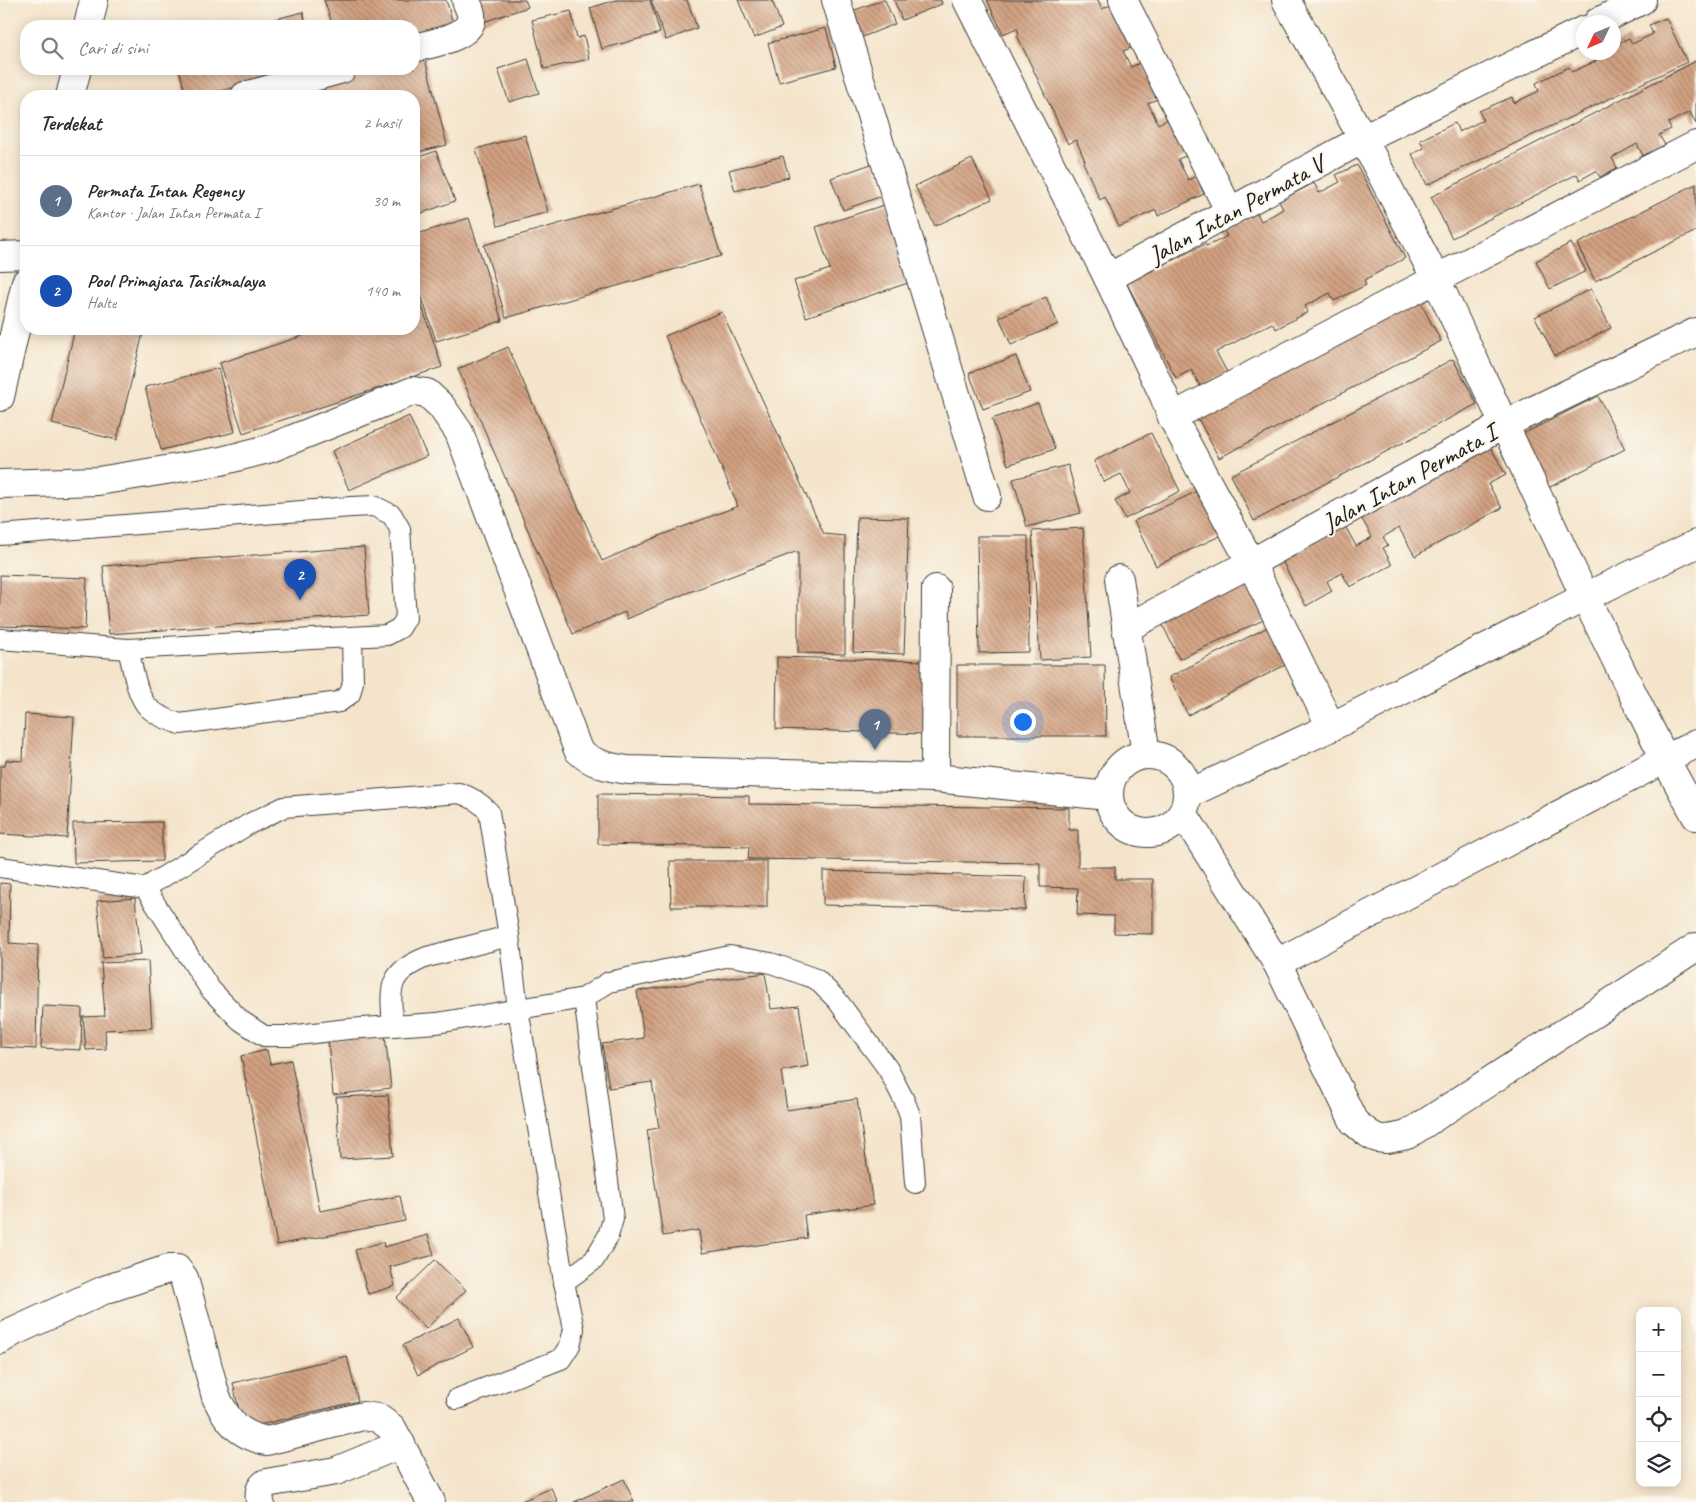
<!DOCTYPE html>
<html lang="id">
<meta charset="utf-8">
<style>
:root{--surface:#fff;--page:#f7f7f7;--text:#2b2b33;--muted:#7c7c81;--line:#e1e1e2;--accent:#d1495b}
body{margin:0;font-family:Caveat,sans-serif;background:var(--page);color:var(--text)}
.controls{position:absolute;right:15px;bottom:15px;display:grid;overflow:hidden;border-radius:10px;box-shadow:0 2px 12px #0003}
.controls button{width:45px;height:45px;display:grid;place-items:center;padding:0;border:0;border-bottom:1px solid var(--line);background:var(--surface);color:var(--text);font:25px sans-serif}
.compass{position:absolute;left:1576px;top:15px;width:45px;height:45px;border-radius:50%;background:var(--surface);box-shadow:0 2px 12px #0003;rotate:226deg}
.you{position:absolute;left:1022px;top:721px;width:18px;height:18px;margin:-12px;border:4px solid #fff;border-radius:50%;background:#1a73e8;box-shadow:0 0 0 8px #1a73e833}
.badge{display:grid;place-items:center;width:32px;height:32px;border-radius:50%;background:var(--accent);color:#fff;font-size:16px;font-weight:700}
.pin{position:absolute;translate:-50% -41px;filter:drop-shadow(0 1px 2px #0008)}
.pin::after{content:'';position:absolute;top:26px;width:18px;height:15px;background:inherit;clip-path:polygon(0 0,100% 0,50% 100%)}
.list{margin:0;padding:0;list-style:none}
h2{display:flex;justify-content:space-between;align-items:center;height:65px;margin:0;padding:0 20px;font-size:21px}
h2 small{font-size:16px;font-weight:400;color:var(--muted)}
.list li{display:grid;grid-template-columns:32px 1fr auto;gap:15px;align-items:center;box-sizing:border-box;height:90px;padding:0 20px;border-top:1px solid var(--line)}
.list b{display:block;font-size:19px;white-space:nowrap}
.list p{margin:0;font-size:16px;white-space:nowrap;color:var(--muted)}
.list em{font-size:16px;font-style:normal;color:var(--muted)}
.icon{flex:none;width:28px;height:28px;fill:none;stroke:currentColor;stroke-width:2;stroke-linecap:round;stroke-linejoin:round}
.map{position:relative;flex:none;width:1696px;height:1502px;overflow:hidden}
.search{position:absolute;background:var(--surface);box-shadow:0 2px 12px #0003;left:20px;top:20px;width:400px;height:55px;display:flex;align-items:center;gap:12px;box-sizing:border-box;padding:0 18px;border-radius:20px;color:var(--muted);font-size:19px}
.panel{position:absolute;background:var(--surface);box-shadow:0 2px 12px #0003;left:20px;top:90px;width:400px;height:245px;border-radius:20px}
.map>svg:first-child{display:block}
.building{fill:url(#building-back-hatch)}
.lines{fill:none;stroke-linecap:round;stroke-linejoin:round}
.lane-casing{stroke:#3c3a36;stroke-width:22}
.street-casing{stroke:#3c3a36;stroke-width:30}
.highway-casing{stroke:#3c3a36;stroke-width:30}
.lane{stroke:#fff;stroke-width:20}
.street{stroke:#fff;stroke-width:28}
.highway{stroke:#fff;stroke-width:28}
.labels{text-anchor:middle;stroke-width:4;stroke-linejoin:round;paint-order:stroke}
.street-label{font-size:25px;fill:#1c1c1c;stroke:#fbf7ec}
</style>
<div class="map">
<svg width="1696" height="1502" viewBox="0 0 1696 1502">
<defs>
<pattern id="building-back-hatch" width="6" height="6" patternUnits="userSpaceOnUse" patternTransform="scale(1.25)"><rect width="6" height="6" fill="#d2a181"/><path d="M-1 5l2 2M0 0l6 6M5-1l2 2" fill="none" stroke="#aa8269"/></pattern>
</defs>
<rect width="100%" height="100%" fill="#fbf7ec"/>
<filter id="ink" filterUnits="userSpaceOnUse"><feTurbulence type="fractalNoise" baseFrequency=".02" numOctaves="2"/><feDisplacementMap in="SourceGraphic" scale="10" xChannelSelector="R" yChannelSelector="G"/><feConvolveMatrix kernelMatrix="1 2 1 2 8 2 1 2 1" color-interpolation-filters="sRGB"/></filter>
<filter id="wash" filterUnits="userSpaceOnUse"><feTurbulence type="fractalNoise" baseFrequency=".0096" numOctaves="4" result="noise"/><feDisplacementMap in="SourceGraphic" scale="20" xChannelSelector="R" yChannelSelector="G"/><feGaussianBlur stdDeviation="1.12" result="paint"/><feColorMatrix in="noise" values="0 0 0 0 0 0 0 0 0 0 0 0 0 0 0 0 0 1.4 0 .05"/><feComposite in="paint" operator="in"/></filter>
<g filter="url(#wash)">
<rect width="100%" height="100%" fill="#f4e4cb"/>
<g id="blocks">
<g class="building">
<path d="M324,0H446L453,23L414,36V26H333Z"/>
<path d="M476,0H525L528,7L483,22Z"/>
<path d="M616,0H650L660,33L602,49L590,8Z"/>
<path d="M651,0H687L697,28L666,40Z"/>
<path d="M738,0H772L782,27L754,38Z"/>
<path d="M882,0H885L895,24L860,38L850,12Z"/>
<path d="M894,0H941L942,4L902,20Z"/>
<path d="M987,0H1098L1102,9L1115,3L1136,46L1123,51L1131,67L1142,62L1158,99L1148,103L1153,113L1158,124L1170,118L1188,155L1178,159L1188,180L1196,176L1204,194L1158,216L1156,210L1119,227L1105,197L1100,200L1083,162L1085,161L1076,140L1068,144L1017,35L1019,34L1017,28L1003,34Z"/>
<path d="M571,11L577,38L584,36L589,59L544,69L532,20Z"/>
<path d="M303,12L307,26H248Z"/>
<path d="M1666,18L1687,62L1427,185L1412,154L1424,148L1420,140L1455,123L1459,132L1483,120L1479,111L1512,97L1514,103L1539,91L1536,83L1569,67L1572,72L1596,61L1593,55L1598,52H1614V45L1629,38L1632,44L1653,34L1649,25Z"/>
<path d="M826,28L836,67L779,82L768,43Z"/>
<path d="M424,55L447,145L418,152L415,140H414V96H326L322,81L369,69H414V57Z"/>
<path d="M528,59L539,93L509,102L498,69Z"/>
<path d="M1696,61V124L1690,112L1668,123L1671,129L1659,135L1665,145L1643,156L1637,144L1612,158L1617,168L1600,177L1596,171L1580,180L1577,174L1452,238L1431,197Z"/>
<path d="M179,69H308L200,96H186Z"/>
<path d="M525,135L548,212L498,226L476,149Z"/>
<path d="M436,151L455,201L414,216V159Z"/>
<path d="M783,156L789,177L735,191L729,170Z"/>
<path d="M972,159L992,199L935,226L915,186Z"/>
<path d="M874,163L885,195L843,210L831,178Z"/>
<path d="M1357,165L1405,258L1364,280L1366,285L1334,301L1330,293L1305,306L1308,312L1276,329L1272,323L1216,352L1227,372L1200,386L1191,370L1176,378L1125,280L1147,269L1149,272L1205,244L1206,246L1216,242L1227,236L1224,231L1257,213L1261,221L1273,215L1283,209L1279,201L1314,183L1319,193L1340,182L1336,175Z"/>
<path d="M699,184L721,256L506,318L484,245Z"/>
<path d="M1696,184V231L1595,281L1577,244Z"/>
<path d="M887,204L914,281L806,317L794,281L830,269L816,227Z"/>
<path d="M469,218L502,321L436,341L414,273V235Z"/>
<path d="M1571,243L1586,271L1550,289L1536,261Z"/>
<path d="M1591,289L1611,328L1555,356L1535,317Z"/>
<path d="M1417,296L1441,341L1219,458L1195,413Z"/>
<path d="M419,297L442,367L243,433L220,363L323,329H414V299Z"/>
<path d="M1046,297L1058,324L1011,345L999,317Z"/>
<path d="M722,312L824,534L845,536V654L798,653V551L684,594L627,619L625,612L573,634L458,369L508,347L602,561L659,536L738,506L665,336Z"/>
<path d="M75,329H144L117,440L52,424Z"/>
<path d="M1016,356L1030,392L983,409L969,373Z"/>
<path d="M1453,359L1477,404L1254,521L1231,475Z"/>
<path d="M218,368L235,432L161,450L145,387Z"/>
<path d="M1598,396L1625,449L1546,489L1519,436Z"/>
<path d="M1038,403L1055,449L1008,465L992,419Z"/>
<path d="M409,416L427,456L349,490L332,451Z"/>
<path d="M1151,433L1180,491L1125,519L1115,501L1130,493L1121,474L1104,482L1094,461Z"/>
<path d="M1487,441L1506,475L1488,484L1502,508L1415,556L1399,528L1383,537L1388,545L1383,548L1392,565L1350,587L1342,573L1327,581L1332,591L1306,606L1282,561L1345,526L1356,546L1372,537L1358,512Z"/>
<path d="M1068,465L1081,513L1027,527L1013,479Z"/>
<path d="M1204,488L1226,533L1156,566L1134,521Z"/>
<path d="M857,517L909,518L904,654L853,652Z"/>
<path d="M1083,528L1091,657L1040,660L1032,531Z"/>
<path d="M977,536H1028L1029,652L979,653Z"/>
<path d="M364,547L369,615L109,634L103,566Z"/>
<path d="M1248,573L1270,617L1179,659L1158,615Z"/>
<path d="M0,575L87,578L85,629L0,626Z"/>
<path d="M1274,624L1293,661L1188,715L1169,677Z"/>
<path d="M777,657L926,661L924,734L776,729Z"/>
<path d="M957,665H1105L1106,736H957Z"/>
<path d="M25,714L74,717L67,838L0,834V766H5L6,760L23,761Z"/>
<path d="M598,794L749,796V804L1069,808V830H1078V867H1115V879H1153V934L1114,933V916L1077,915L1078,888L1040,887V863L748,859L749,847L598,844Z"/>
<path d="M162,822V861L74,863L73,823Z"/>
<path d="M670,861H767V907H671Z"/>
<path d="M823,871L1026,877L1025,910L823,905Z"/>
<path d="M0,883L10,884L9,943L38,945L36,1049L0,1047Z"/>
<path d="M135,898L141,954L103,958L97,901Z"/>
<path d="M148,961L152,1028L105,1030L106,1049L86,1050L83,1017L105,1016L101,963Z"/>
<path d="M765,973L771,1009L799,1006L808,1066L781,1071L787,1110L857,1099L873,1205L804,1215L807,1238L702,1253L699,1230L663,1236L647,1130L659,1128L652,1082L609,1088L602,1044L644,1038L637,991Z"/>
<path d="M43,1006L82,1008L81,1050L41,1048Z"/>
<path d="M385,1035L391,1088L333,1095L328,1041Z"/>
<path d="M267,1050L270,1064L291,1060L320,1211L400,1196L405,1221L277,1245L241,1056Z"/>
<path d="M388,1095L393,1156L340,1159L336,1097Z"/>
<path d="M428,1235L434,1255L390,1267L395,1286L368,1294L355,1250L383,1242L384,1247Z"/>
<path d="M435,1260L466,1290L426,1329L396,1298Z"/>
<path d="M459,1318L473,1347L418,1375L403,1345Z"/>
<path d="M347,1356L358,1401L243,1429L233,1383Z"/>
<path d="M624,1479L634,1502H574Z"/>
<path d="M551,1488L558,1502H520Z"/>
</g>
</g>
</g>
<g filter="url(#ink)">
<use href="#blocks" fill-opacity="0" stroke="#3c3a36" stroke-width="1"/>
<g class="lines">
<g class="lane-casing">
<g id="lane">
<path d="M0,535L351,507L374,506L392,515L400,529L406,618L400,628L387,635L128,649L0,639"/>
<path d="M128,649C133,667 135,690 146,705C154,715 169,720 180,724L339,702L350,694L353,682L352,637"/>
<path d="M0,867L145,888L210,989L240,1020L264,1036H289L348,1029L437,1023L584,998L609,982L730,956L771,963L816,979L837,1000L888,1069L904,1100L910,1115L915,1183"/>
<path d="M145,888L249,824L284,807L459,793C472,797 480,802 489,812L509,936L518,1009L564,1282L574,1329L570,1345L561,1359L457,1399"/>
<path d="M393,1026C390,987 387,973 427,957L509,936"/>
<path d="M564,1282L594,1260L608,1236L613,1219L584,998"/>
</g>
</g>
<g class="street-casing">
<g id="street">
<path d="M836,0L987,496"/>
<path d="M967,0L1108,278L1164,396L1172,417L1251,563L1331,727"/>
<path d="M1123,0L1230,212"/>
<path d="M1286,0L1363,139L1436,279L1585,597L1665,759L1696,744"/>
<path d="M1598,22L1642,0"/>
<path d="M414,48C429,44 475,37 471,15C471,10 467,5 466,0"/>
<path d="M245,96L342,69"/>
<path d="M0,256L26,255"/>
<path d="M1108,278L1363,139L1584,30"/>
<path d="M1172,417L1436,279L1696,145"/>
<path d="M0,484L98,481L221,461L268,449L413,391L427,393L441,406L459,432L578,750C592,764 608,767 628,770L935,778L1108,796"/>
<path d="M1119,579L1146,754"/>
<path d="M1126,628L1251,563L1503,425L1696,332"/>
<circle cx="1148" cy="794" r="39"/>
<path d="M935,778L936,589"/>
<path d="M1188,794L1331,727L1585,597L1696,544"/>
<path d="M1183,813L1277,963L1665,759L1696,816"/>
<path d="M1277,963L1354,1122C1377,1141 1378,1142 1407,1135L1696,947"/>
<path d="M0,1340L13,1332L104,1290L168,1269H177L184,1278L216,1397C228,1422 239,1435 267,1441L363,1416L378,1418L392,1428L431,1502"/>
<path d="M260,1502C259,1493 259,1488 266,1483L336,1471L401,1444"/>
</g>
</g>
<g class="highway-casing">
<g id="highway">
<path d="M88,26L94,0"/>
<path d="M70,96L77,69"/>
<path d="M0,397L26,282"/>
</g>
</g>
<use href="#lane" class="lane"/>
<use href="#street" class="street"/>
<use href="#highway" class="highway"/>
</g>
</g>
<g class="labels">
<g class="street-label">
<text transform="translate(1236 209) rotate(-29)" y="9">Jalan Intan Permata V</text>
<text transform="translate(1409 477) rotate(-29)" y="9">Jalan Intan Permata I</text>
</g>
</g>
</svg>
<div class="controls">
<button>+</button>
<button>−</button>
<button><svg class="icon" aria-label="locate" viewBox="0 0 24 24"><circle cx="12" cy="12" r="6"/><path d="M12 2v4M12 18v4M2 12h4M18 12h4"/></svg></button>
<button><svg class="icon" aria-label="layers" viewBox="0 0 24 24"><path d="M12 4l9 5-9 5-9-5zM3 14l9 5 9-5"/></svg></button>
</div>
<svg class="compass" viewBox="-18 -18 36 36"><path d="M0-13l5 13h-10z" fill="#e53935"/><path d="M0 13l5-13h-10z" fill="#7c7c81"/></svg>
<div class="you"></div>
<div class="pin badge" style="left:875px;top:750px;background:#5c6f8a">1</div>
<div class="pin badge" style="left:300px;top:600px;background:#1a4fb4">2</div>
<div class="search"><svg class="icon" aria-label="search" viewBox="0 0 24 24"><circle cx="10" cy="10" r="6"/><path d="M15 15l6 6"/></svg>Cari di sini</div>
<section class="panel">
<h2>Terdekat<small>2 hasil</small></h2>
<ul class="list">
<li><span class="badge" style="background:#5c6f8a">1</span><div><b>Permata Intan Regency</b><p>Kantor · Jalan Intan Permata I</p></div><em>30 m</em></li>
<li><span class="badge" style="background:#1a4fb4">2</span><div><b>Pool Primajasa Tasikmalaya</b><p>Halte</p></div><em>140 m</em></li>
</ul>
</section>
</div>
